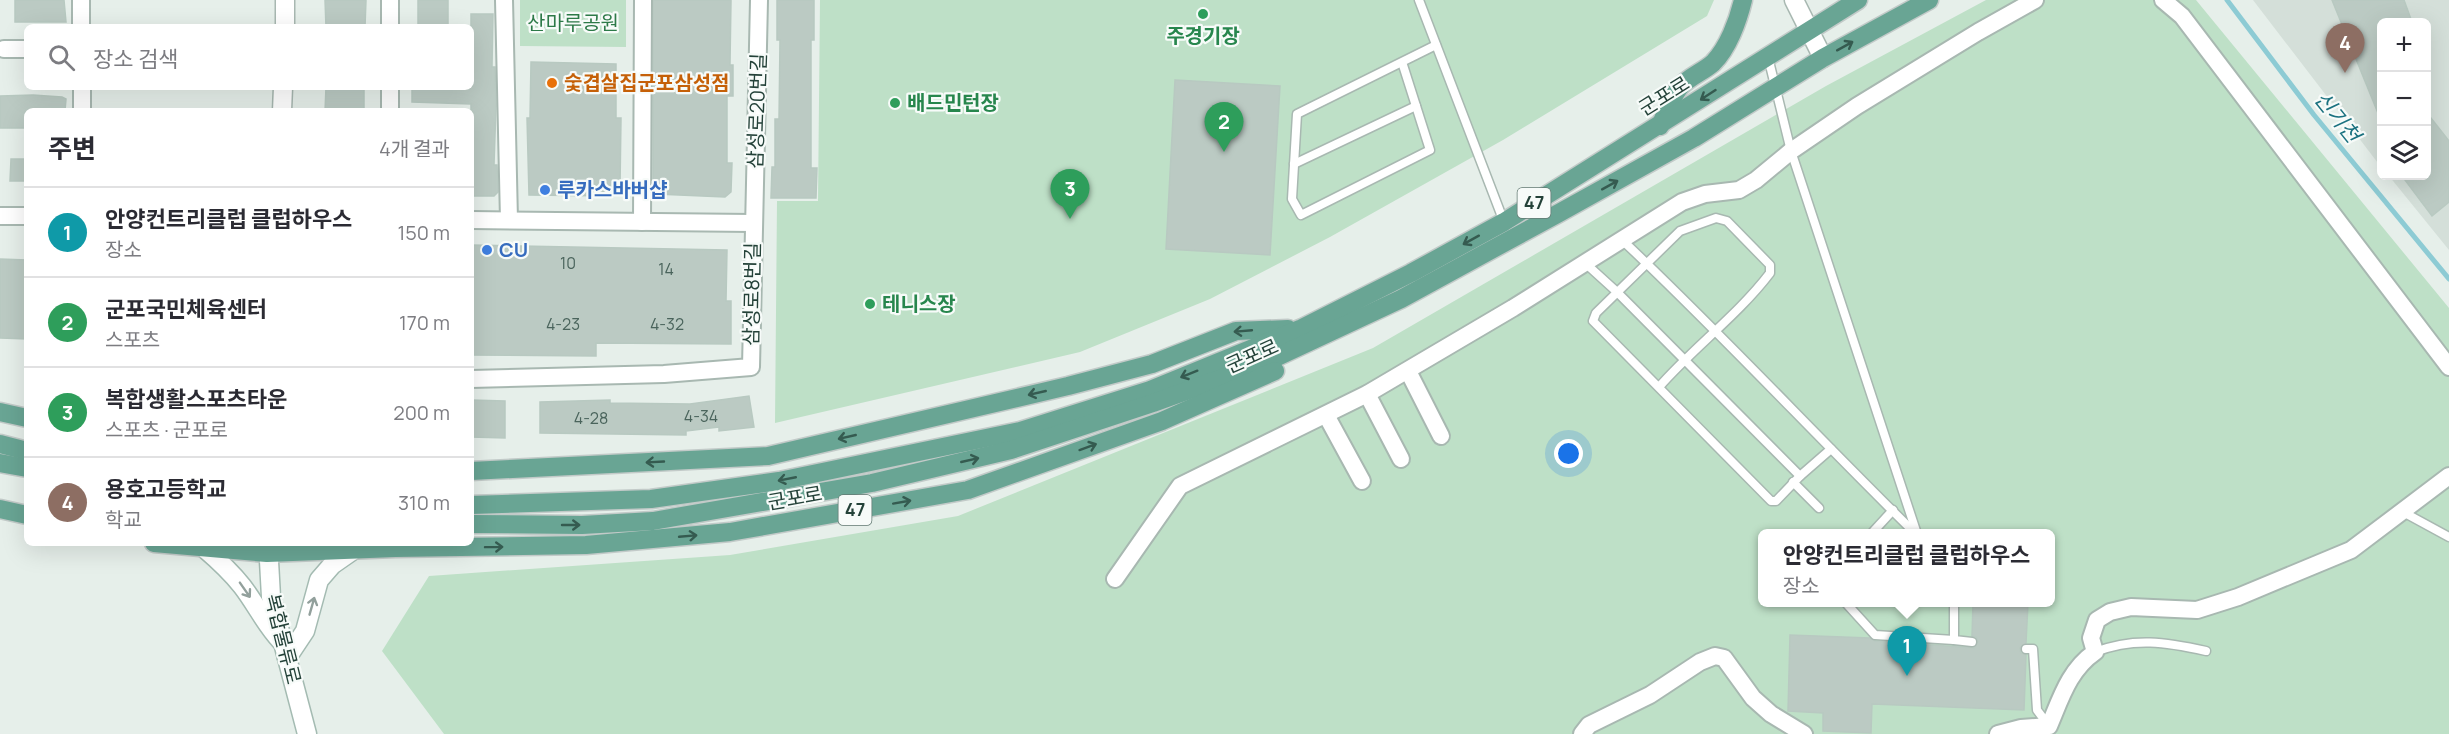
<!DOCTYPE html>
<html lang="ko">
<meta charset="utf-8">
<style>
:root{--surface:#fff;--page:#f2f2f3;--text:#2b2b33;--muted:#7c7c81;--line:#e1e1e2;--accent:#865146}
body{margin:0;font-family:Manrope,"Noto Sans KR",sans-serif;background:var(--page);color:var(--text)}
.controls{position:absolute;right:18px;top:18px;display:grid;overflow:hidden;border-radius:9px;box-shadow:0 6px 24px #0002}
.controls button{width:54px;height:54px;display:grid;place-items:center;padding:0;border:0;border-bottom:2px solid var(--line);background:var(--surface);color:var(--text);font:30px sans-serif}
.you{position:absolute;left:1569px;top:454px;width:21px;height:21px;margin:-15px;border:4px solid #fff;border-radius:50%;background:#1a73e8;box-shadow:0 0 0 9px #1a73e833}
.badge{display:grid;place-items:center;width:39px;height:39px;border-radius:50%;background:var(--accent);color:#fff;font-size:20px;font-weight:700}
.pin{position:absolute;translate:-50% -50px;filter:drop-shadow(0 2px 3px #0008)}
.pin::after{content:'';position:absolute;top:32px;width:21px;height:18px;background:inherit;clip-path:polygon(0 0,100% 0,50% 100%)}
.popup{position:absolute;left:1758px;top:529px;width:297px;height:78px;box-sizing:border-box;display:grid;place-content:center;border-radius:9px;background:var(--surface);filter:drop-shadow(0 2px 4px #0005);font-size:20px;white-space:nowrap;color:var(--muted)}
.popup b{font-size:22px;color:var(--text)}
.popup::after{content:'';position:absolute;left:50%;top:100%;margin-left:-12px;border:12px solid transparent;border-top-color:var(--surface)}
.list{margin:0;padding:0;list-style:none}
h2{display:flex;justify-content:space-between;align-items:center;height:78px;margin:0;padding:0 24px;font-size:26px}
h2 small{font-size:20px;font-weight:400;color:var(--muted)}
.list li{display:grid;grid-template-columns:39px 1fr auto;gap:18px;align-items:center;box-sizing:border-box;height:90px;padding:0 24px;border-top:2px solid var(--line)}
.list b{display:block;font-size:22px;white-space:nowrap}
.list p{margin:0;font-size:20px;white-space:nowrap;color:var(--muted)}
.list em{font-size:20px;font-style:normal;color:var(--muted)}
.icon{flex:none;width:33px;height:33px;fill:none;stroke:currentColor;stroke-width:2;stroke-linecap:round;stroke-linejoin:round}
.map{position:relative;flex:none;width:2449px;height:734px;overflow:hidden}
.search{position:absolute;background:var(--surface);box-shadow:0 6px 24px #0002;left:24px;top:24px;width:450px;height:66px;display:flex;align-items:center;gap:15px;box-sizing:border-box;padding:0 21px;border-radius:9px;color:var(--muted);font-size:22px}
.panel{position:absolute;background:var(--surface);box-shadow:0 6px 24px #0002;left:24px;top:108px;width:450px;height:438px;border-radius:9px}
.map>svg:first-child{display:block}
.built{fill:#d4dfd9}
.green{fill:#bee0c7;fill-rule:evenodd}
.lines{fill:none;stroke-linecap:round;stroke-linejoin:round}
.stream{stroke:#8dcbd4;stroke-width:5}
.building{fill:#bbcac3;stroke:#b8c9c1;stroke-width:1.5}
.service-casing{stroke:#a8b8b1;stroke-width:11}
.minor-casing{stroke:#a8b8b1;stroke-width:20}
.tertiary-casing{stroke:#a8b8b1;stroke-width:21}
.secondary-casing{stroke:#a4bbb2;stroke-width:21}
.primary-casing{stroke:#c2cac8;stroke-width:21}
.service{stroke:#fff;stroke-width:8}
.minor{stroke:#fff;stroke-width:16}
.tertiary{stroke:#fff;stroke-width:18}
.secondary{stroke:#fff;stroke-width:18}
.primary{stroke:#69a594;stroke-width:18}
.oneway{stroke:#355b50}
.oneway2{stroke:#92a09c}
.leisure-dot{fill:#2e9e5b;stroke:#f7fbf9;stroke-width:2}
.food-dot{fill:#e8710a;stroke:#f7fbf9;stroke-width:2}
.shop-dot{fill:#3f7fe0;stroke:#f7fbf9;stroke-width:2}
.labels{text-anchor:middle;stroke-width:4.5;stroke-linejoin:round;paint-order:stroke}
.number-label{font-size:16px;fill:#4a645c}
.shield{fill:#f7fbf9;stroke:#637a73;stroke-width:1.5}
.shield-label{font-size:18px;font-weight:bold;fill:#244239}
.park-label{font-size:20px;fill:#2d7a48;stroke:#f7fbf9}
.leisure-label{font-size:20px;font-weight:bold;fill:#27864d;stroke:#f7fbf9;text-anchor:start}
.food-label{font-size:20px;font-weight:bold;fill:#c56008;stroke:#f7fbf9;text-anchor:start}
.street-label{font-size:20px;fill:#244239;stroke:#f7fbf9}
.shop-label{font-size:20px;font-weight:bold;fill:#366cbe;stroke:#f7fbf9;text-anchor:start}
.water-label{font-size:21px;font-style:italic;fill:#1b7280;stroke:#f7fbf9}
</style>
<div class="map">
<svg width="2449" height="734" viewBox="0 0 2449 734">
<rect width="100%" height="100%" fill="#e6efea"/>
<path class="built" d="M2253,0H2449V250L2389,176H2426V22H2382L2381,167Z"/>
<g class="green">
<path d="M520,0H626V47L520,46Z"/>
<path d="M820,0H1714L1707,16L1503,140L1330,237L1210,299L1080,352L775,423L777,201H818Z"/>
<path d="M1986,0H2196L2449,308V734H444L382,651L429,576L730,555L958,516L1373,348L1826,86ZM1763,534H2051V602H1763Z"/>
</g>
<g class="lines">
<path class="stream" d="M2227,0L2314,115L2449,279"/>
</g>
<g class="building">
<path d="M15,0H64L66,22H15Z"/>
<path d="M325,0H366L365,27H326Z"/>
<rect x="418" y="0" width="30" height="27"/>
<path d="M653,0H731L730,65H733V96H727V163H732L731,192L725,197L656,194L653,190Z"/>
<path d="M777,0H814V40H811V168H817L816,198H771L772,167H775V119H779L780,40H777Z"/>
<path d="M2332,0H2404L2412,22H2382V123Z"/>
<path d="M471,14H493L492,67H495L496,105L494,165H497L498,192L494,196H471V104L412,102V87H471Z"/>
<path d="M531,62L616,64V118H621L620,188L613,196L529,195L527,118H530Z"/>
<path d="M1175,80L1280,86L1270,255L1166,249Z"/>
<path d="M326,87H364V111H325Z"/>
<path d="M33,95L62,97L66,99L65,111H27V128H0V96Z"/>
<path d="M2427,113L2449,141V202L2432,216L2402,176H2427Z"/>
<path d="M11,159H27V181H10Z"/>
<path d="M471,245L727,250L726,301H731V344L596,343V356L471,355Z"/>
<path d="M0,259L27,260V339L0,338Z"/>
<path d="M749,396L754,427L719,431V427L686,431V435L540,433V402L610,400V403L690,404Z"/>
<path d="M471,400L505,401V438L471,437Z"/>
<path d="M1973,603H2028L2026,643L2020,648L2021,653L2026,655L2024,710L1872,704L1871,733L1823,731V713L1788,711L1790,635L1870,638L1875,641L1974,648L1978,642L1976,637L1972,636Z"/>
</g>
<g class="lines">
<g class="service-casing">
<g id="service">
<path d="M1419,0L1504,222"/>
<path d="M1768,57L1791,151L1917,534"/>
<path d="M1402,62L1430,150L1301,215L1292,199L1297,114L1436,45"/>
<path d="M1294,164L1416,106"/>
<path d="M1621,239C1722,334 1816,436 1915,533"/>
<path d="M1584,262L1617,292L1800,476"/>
<path d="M1659,387C1694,347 1738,315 1770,273V265L1727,221L1716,218L1680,231L1596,313L1593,321L1771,501H1776L1800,476L1831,449"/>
<path d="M1793,482L1819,508"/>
<path d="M2403,512L2449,537"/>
<path d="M1871,534L1893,510"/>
<path d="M1845,602L1875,635L1954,640"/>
<path d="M1954,602V640L1972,642"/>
<path d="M2026,649H2033L2037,710L2049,726"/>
<path d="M2095,652C2134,637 2166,642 2206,651"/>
</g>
</g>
<g class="minor-casing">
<g id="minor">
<path d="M81,0V27"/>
<path d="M390,0V27"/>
<path d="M504,0L509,220"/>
<path d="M2163,0L2182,16L2449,367"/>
<path d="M4,49H27"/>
<path d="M82,87V111"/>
<path d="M390,111V87"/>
<path d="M0,216H27"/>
<path d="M471,220L753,223"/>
<path d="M642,222L643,0"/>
<path d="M1408,371L1441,436"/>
<path d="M471,379L664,374L751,367L759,0"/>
<path d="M1367,394L1401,459"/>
<path d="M1326,415L1362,481"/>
<path d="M1115,579L1180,486L1367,394L1513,308L1682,202L1705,194L1739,190L1756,180L1791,151L1857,106L1978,32L2035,0"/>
<path d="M1582,734L1589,725L1650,695L1700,662L1715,656L1724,658L1753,698L1771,714L1804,734"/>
<path d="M1998,734L2021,728L2049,726C2061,698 2069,670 2095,652L2091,638L2097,620L2110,612L2131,607L2197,610L2238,597L2351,550L2449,476"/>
</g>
</g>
<g class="tertiary-casing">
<g id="tertiary">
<path d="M1794,0L1823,58"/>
<path d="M285,27V0"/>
<path d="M282,111L283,87"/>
</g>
</g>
<g class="secondary-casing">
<g id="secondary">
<path d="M268,543L271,597L307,734"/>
<path d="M204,548C218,560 231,572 242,586C256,604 265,624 281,641"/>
<path d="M287,658L305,631L319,580L332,565L355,549"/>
</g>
</g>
<g class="primary-casing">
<g id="primary">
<path d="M1660,126C1666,113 1670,100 1679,88C1688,77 1703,72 1713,63C1728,48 1738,21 1743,0"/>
<path d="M0,412L27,418"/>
<path d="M0,444L27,451"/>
<path d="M0,463L27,468"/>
<path d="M471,471L768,456L1068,386L1152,364L1236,331L1288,329"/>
<path d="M471,505L651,499L779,481L1020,431L1150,390L1302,328L1411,273L1504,222L1858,0"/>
<path d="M0,509L27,515"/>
<path d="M471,524L582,525L653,521L872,483L1011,450L1153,403L1264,363L1401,299L1559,213L1694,138L1823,58L1929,0"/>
<path d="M154,543L267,553L395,548L586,545L730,532L968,490L1162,421L1275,371"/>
</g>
</g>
<use href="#service" class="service"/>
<use href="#minor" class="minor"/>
<use href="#tertiary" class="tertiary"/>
<use href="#secondary" class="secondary"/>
<use href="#primary" class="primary"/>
</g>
<defs><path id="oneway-shaft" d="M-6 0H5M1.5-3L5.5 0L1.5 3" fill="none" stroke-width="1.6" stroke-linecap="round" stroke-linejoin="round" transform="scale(1.5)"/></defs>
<g class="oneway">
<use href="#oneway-shaft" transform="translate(1845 46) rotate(-29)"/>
<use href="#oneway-shaft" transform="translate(1708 95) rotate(147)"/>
<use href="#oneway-shaft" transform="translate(1610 185) rotate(-29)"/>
<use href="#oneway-shaft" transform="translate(1471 240) rotate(151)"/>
<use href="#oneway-shaft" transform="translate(1243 331) rotate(175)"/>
<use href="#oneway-shaft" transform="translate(1189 374) rotate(158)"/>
<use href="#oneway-shaft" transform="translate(1037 393) rotate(167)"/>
<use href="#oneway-shaft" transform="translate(847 437) rotate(167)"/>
<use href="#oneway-shaft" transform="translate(1088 447) rotate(-20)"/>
<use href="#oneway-shaft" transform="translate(970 460) rotate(-13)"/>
<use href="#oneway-shaft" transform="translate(655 462) rotate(177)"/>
<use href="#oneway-shaft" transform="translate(787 479) rotate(169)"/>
<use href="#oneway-shaft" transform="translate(902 502) rotate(-10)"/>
<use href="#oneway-shaft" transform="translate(571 525)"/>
<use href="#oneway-shaft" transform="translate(688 536) rotate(-5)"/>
<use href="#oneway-shaft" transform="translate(494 547) rotate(-1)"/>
</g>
<g class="oneway2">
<use href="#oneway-shaft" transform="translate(245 590) rotate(55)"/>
<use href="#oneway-shaft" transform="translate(312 606) rotate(-74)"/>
</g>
<g class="leisure-dot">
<circle cx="1203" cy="14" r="6"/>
<circle cx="895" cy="103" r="6"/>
<circle cx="870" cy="304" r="6"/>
</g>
<circle class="food-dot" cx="552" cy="83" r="6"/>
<g class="shop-dot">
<circle cx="545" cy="190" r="6"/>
<circle cx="487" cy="250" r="6"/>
</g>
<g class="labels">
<g class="number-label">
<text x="568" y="269">10</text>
<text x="666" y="275">14</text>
<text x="563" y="330">4-23</text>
<text x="667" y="330">4-32</text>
<text x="701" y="422">4-34</text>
<text x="591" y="424">4-28</text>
</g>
<g class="shield">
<rect x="1517.5" y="188" width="33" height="30" rx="4.5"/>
<rect x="838.5" y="495" width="33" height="30" rx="4.5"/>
</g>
<g class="shield-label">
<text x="1534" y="209">47</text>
<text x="855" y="516">47</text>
</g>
<g class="park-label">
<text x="573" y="30">산마루공원</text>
</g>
<g class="leisure-label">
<text x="1203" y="43" text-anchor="middle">주경기장</text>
<text x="907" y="110">배드민턴장</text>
<text x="882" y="311">테니스장</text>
</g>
<g class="food-label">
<text x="564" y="90">숯겹살집군포삼성점</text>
</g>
<g class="street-label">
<text transform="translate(1664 96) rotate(-32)" y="7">군포로</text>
<text transform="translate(757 111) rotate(-88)" y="7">삼성로20번길</text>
<text transform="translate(752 294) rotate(-89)" y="7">삼성로8번길</text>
<text transform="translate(1252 356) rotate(-24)" y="7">군포로</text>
<text transform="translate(795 498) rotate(-10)" y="7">군포로</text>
<text transform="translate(283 639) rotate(76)" y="7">복합물류로</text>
</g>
<g class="shop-label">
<text x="557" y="197">루카스바버샵</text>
<text x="499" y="257">CU</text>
</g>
<g class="water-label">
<text transform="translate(2337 117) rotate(51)" y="7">신기천</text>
</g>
</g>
</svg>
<div class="controls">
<button>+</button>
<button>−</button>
<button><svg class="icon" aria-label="layers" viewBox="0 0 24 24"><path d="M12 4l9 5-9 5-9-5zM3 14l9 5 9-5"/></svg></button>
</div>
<div class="you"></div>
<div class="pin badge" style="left:1907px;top:676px;background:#0f9aa8">1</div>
<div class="popup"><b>안양컨트리클럽 클럽하우스</b>장소</div>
<div class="pin badge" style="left:1224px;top:152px;background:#2e9e5b">2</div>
<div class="pin badge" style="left:1070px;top:219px;background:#2e9e5b">3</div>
<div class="pin badge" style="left:2345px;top:73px;background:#8d6e63">4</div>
<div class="search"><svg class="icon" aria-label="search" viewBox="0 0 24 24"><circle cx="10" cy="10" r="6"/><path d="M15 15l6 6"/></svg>장소 검색</div>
<section class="panel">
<h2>주변<small>4개 결과</small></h2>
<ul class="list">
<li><span class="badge" style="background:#0f9aa8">1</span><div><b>안양컨트리클럽 클럽하우스</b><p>장소</p></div><em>150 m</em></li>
<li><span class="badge" style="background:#2e9e5b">2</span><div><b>군포국민체육센터</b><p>스포츠</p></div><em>170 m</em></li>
<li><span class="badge" style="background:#2e9e5b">3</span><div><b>복합생활스포츠타운</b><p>스포츠 · 군포로</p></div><em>200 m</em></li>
<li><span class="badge" style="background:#8d6e63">4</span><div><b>용호고등학교</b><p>학교</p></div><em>310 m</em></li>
</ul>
</section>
</div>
